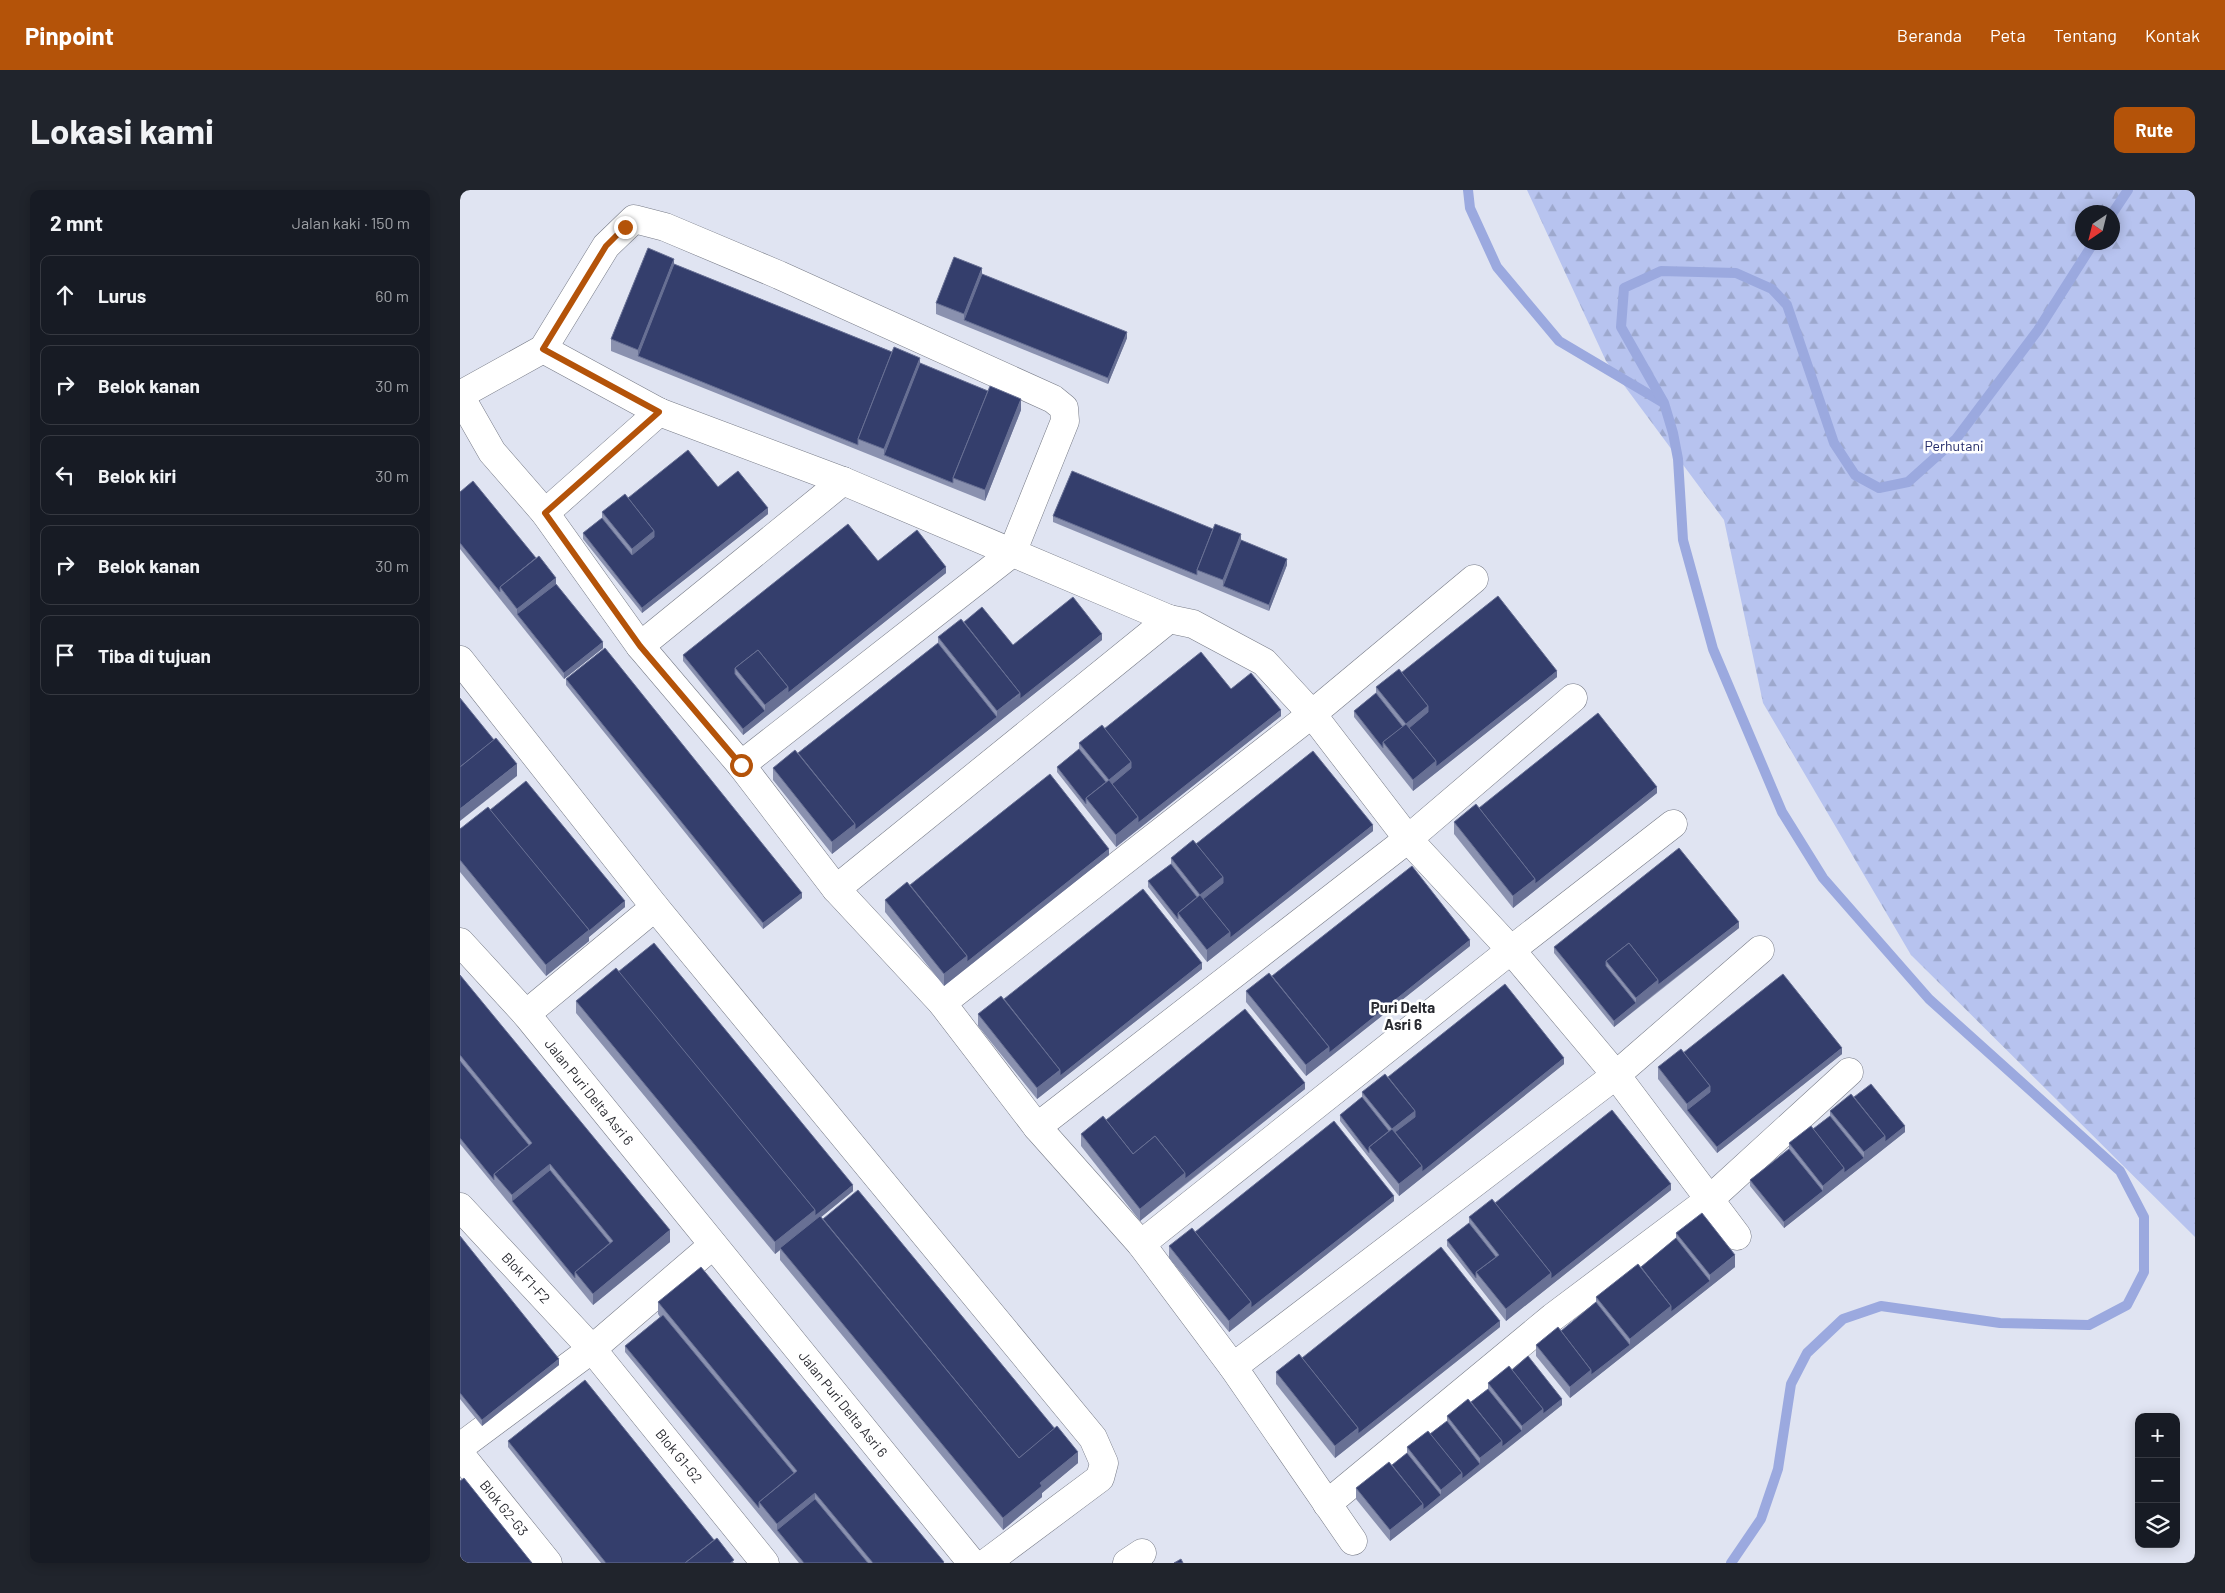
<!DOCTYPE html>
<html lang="id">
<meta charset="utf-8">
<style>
:root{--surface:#171b24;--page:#20242c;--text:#f1f3f6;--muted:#9ea1a6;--line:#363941;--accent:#b45309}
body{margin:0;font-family:Barlow,sans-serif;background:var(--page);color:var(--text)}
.controls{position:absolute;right:15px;bottom:15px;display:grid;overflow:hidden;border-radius:10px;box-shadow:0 2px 12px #0003}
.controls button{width:45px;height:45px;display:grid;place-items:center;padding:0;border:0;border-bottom:1px solid var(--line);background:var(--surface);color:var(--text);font:25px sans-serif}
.compass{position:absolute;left:1615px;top:15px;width:45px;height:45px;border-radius:50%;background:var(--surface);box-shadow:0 2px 12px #0003;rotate:215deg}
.stop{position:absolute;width:15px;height:15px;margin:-11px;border:4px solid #b45309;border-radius:50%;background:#fff}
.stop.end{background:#b45309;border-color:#fff;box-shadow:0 1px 5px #0008}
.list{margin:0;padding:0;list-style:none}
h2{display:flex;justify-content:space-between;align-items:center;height:65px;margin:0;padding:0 20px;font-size:21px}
h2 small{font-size:16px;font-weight:400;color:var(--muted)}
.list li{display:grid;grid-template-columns:32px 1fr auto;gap:15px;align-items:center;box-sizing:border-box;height:80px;margin:0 10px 10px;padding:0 10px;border:1px solid var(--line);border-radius:10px}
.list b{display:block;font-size:19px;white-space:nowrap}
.list em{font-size:16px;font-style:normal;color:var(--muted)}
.icon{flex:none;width:28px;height:28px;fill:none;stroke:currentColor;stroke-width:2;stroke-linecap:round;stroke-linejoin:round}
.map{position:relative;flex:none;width:1735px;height:1373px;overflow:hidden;border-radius:10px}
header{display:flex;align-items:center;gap:30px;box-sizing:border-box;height:70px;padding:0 25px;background:var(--accent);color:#fff}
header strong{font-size:24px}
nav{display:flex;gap:28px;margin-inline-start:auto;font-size:18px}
.intro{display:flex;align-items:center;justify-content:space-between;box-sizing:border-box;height:120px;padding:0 30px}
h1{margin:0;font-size:35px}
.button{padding:12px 22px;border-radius:10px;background:var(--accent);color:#fff;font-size:18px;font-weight:700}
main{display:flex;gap:30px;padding:0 30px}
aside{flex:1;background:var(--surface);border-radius:10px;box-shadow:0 2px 12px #0003}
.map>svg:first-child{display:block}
.forest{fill:url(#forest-firs);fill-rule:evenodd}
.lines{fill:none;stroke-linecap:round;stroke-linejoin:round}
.stream{stroke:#9ba9df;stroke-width:10}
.minor-casing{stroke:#777b87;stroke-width:29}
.minor{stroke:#fff;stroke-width:28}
.wall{fill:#8a91af}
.shaded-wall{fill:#687094}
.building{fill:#343e6c;stroke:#687094}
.route{stroke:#b45309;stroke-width:6}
.labels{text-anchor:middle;stroke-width:5;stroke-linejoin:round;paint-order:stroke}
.park-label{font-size:14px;fill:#222a69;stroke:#fff}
.street-label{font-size:14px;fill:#292a30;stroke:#fff}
.neighbourhood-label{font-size:15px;font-weight:bold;fill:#292a30;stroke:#fff}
</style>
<header>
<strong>Pinpoint</strong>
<nav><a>Beranda</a><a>Peta</a><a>Tentang</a><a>Kontak</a></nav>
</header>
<div class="intro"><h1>Lokasi kami</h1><a class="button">Rute</a></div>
<main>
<aside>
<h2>2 mnt<small>Jalan kaki · 150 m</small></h2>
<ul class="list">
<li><svg class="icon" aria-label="ahead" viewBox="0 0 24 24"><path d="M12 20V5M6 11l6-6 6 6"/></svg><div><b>Lurus</b></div><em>60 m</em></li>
<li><svg class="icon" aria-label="right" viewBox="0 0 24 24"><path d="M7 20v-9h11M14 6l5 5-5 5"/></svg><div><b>Belok kanan</b></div><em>30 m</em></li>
<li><svg class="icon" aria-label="left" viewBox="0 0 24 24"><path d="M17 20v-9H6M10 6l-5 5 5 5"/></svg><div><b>Belok kiri</b></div><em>30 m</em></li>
<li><svg class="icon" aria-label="right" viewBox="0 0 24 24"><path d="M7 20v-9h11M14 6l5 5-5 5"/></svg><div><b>Belok kanan</b></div><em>30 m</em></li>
<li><svg class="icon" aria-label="arrive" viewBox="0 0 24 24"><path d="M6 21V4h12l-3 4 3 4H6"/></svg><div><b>Tiba di tujuan</b></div></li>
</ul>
</aside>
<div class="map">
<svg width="1735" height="1373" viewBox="0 0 1735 1373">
<defs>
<pattern id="forest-firs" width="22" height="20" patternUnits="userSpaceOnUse" patternTransform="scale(1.25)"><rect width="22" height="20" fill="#b7c3ef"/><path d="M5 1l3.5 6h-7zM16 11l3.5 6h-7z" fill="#9da8cd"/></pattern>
</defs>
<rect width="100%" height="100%" fill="#e0e4f2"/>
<path class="forest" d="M1067,0H1735V1047L1451,765L1303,513L1264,330L1146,171ZM1622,22H1652V52H1622Z"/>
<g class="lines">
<g class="stream">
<path d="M1008,0L1010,18L1037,77L1099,151L1202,212"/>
<path d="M1652,24L1668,0"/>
<path d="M1271,1373L1301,1329L1318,1279L1331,1194L1347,1163L1383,1129L1421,1116L1540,1133L1629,1135L1667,1115L1684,1082V1027L1660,981L1469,809L1363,688L1322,622L1253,459L1223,350L1218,269L1213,243L1204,213L1161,137L1164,98L1201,81L1276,83L1312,99L1327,115L1374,253L1395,285L1419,298L1448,292L1496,249L1578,140L1634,52"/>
</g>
<g class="minor-casing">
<g id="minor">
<path d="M83,159L199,222L383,291L709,429L733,434L804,472L852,524L948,649L1051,760L1156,885L1277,1046"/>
<path d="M0,205L83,159L146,56L174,29L205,37L319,85L593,209L604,218L605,231L552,363L281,575"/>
<path d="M0,206L32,262L85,323L180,456L281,575L376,699L482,813L577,937L681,1054L773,1177L893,1351"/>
<path d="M85,323L199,222"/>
<path d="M180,456L383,291"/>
<path d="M0,470L195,717L66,824"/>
<path d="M376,699L709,429"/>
<path d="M195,717L633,1248L644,1273L640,1288L526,1373"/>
<path d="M0,752L66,824L512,1373"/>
<path d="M482,813L852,524L1014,389"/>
<path d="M577,937L948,649L1113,508"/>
<path d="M0,1017L132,1159L305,1373"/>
<path d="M681,1054L1051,760L1213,634"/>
<path d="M773,1177L1156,885L1300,760"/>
<path d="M0,1257L132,1159L253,1055"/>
<path d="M0,1264L88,1373"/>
<path d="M867,1314L1093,1127L1250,1009L1389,882"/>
<path d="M667,1373L682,1363"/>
</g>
</g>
<use href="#minor" class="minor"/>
</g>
<g class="wall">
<path d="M214,74L460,173L561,220L525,311L151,161V149Z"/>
<path d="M522,84L667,148L648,194L476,124V113Z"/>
<path d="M258,297L308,324L182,423L123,349V343L142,328V322L168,308Z"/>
<path d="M0,302L143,458L104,489L0,359Z"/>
<path d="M593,326L781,350L827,375L809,421L593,332Z"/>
<path d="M418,371L486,383L283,545L223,471V465Z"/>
<path d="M504,432L553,455L642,450L372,664L313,590V578L338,563L478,453V447Z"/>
<path d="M941,483L1097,487L953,601L894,527V521L916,503V497Z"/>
<path d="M106,489L342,708L303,739L106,495Z"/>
<path d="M771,499L821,526L656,657L597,582V577L619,559V553Z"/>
<path d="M1197,603L1053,718L994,644V632L1019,618Z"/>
<path d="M30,620L165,717L129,747V751L86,786L0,682V639Z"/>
<path d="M913,641L747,772L688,697V691L711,674V668L736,653Z"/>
<path d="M649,665L484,796L425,722V710L450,695Z"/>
<path d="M1279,738L1154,837L1094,763V757Z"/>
<path d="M1010,756L846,886L786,812V801Z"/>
<path d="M742,779L577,909L518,836V824L544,809Z"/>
<path d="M158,782L393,1001L361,1027L618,1273L582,1303V1307L543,1340L320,1070V1060L315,1064L116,823V811Z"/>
<path d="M0,785L210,1052L133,1115L0,954Z"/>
<path d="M1223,863L1382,864L1257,963L1198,889V877Z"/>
<path d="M1104,874L939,1006L880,931V925L902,907V902L928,887Z"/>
<path d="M845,899L680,1031L621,956V944L646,930Z"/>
<path d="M1394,907L1445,942L1324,1038L1290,996V990L1329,959V953L1353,939L1370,926V921Z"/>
<path d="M1211,1000L1046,1131L987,1056V1050L1009,1033V1027L1035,1013Z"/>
<path d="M934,1011L769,1142L709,1068V1056L735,1042Z"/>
<path d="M1216,1043L1275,1077L1110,1208L1076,1166V1155L1101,1141L1136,1112V1107L1181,1077L1216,1048Z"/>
<path d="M0,1046L99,1175L22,1236L0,1209Z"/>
<path d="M198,1112L484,1373H339L165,1162V1156L200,1127L198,1124Z"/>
<path d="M1040,1137L875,1268L816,1194V1182L842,1168Z"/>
<path d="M1052,1180L1102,1215L930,1351L896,1309V1298L932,1275L947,1263V1257L970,1244L987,1231V1226L1011,1212L1028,1199V1193Z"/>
<path d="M48,1251L254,1350L274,1373H141L48,1257Z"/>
</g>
<g class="shaded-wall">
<path d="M214,69V80L178,166V160Z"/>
<path d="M522,78V90L504,130V124Z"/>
<path d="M667,142V148L648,194V188Z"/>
<path d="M460,168V179L424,265V259Z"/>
<path d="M561,209V220L525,311V300Z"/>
<path d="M308,318V324L182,423V418Z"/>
<path d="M194,341V353L172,371V359Z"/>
<path d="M781,344V356L763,396V390Z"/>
<path d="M827,369V375L809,421V415Z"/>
<path d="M486,377V383L328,509V503Z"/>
<path d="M96,388V399L57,424V419Z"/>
<path d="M642,444V450L372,664V652L395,634L537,527V521Z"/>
<path d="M143,452V458L104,489V483Z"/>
<path d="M1097,481V487L953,601V590L976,571Z"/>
<path d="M328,497V509L283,545V539L305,521V515Z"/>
<path d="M968,516V528L949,544L946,534Z"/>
<path d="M821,520V526L656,657V645L678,627Z"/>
<path d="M671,572V584L652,600L649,590Z"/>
<path d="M57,574V586L0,631V619Z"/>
<path d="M1197,597V603L1053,718V706Z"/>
<path d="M913,635V641L747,772V760L770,742Z"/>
<path d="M649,659V665L484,796V784L507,766Z"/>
<path d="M763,687V699L743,714L740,705Z"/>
<path d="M342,703V708L303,739V733Z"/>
<path d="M165,711V717L129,747V751L86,786V775Z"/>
<path d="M1279,732V738L1198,801V795Z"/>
<path d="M1010,750V756L846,886V875Z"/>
<path d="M742,773V779L577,909V898Z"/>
<path d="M1198,790V801L1154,837V831L1176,813V808Z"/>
<path d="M1382,858V864L1257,963V957Z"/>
<path d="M1104,868V874L939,1006V994L962,976Z"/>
<path d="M845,893V899L725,994V989Z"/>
<path d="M1250,896V908L1227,920V914Z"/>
<path d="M955,921V933L935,948L932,939Z"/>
<path d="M1445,936V942L1324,1038V1032L1363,1001V996L1384,978L1404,968V962L1425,946Z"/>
<path d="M90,974V986L52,1011V1005Z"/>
<path d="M725,983V994L680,1031V1019Z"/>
<path d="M1211,994V1000L1046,1131V1119L1091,1083Z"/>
<path d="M393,995V1001L355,1032V1026Z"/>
<path d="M934,1006V1011L769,1142V1131L791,1112Z"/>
<path d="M355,1020V1032L320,1058V1060L315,1064V1052Z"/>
<path d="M210,1040V1052L133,1115V1104Z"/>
<path d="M1275,1065V1077L1110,1208V1197L1131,1180L1170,1155V1149L1211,1116L1250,1091V1085Z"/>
<path d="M1040,1131V1137L875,1268V1256Z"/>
<path d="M99,1169V1175L22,1236V1230Z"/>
<path d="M1102,1209V1215L1062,1247V1236L1083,1219Z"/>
<path d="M1062,1241V1247L1042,1263V1257Z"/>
<path d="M1042,1251V1263L930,1351V1340L963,1314L981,1305V1300L1002,1283L1020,1274V1268Z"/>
<path d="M618,1262V1273L582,1303V1307L543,1340V1328L580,1293Z"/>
<path d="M355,1303V1314L317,1340V1334Z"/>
</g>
<g class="building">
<path d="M188,58L214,69L178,160L151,149Z"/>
<path d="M494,67L522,78L504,124L476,113Z"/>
<path d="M214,74L432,162L398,249V255L178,166Z"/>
<path d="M522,84L667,142L648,188L504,130Z"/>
<path d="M434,157L460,168L424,259L398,249Z"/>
<path d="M460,173L528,201L493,288V293L424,265Z"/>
<path d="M530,196L561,209L525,300L493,288Z"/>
<path d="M228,260L258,297L278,281L308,318L182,418L123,343L142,328L172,365L194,347V341L168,308Z"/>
<path d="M612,281L753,339L737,380V385L593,326Z"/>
<path d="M13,291L76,368L40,397V402L0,353V302Z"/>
<path d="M165,304L194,341L172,359L142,322Z"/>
<path d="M388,334L418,371L457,340L486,377L328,503V497L298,460L275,478V484L305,521L283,539L223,465Z"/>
<path d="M755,334L781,344L763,390L737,380Z"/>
<path d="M781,350L827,369L809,415L763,396Z"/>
<path d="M79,366L96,388L57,419L40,397Z"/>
<path d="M96,394L143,452L104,483L57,424Z"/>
<path d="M1038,406L1097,481L976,577V571L949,538L968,522V516L941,483Z"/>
<path d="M613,407L642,444L560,509V503L504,432L522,417L553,455Z"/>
<path d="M501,429L560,503L537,521L478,447Z"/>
<path d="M478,453L537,527L395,640V634L338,563Z"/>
<path d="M145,458L342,703L303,733L106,489Z"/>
<path d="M298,460L328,497L305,515L275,478Z"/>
<path d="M741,462L771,499L791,483L821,520L678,633V627L652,594L671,578V572L644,539Z"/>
<path d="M939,479L968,516L946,534L916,497Z"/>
<path d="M916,503L943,537L923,552V558L894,521Z"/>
<path d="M0,508L34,550L0,577Z"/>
<path d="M1138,523L1197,597L1075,694V689L1019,618Z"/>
<path d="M946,534L976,571L953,590L923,552Z"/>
<path d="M642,535L671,572L649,590L619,553Z"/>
<path d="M36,548L57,574L0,619V577Z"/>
<path d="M619,559L646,592L626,608V614L597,577Z"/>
<path d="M335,560L395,634L372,652L313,578Z"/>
<path d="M853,561L913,635L770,748V742L743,709L763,693V687L736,654Z"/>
<path d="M590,584L649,659L507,772V766L450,695Z"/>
<path d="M649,590L678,627L656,645L626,608Z"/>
<path d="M66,591L165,711L129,741V740L30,620Z"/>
<path d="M1016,614L1075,689L1053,706L994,632Z"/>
<path d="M28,617L129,740L86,775L0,670V639Z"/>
<path d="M733,650L763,687L740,705L711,668Z"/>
<path d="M1219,658L1279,732L1198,795V790L1169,753L1146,771V776L1176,813L1154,831L1094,757Z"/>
<path d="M711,674L737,707L718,723V729L688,691Z"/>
<path d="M952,676L1010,750L869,863V857L812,786Z"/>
<path d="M447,692L507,766L484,784L425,710Z"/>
<path d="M683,699L742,773L600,886V880L544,809Z"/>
<path d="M740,705L770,742L747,760L718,723Z"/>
<path d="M194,753L393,995L355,1026V1020L158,782Z"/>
<path d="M1169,753L1198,790L1176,808L1146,771Z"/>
<path d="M156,778L355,1020L315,1052L116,811Z"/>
<path d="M809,783L869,857L846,875L786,801Z"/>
<path d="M1323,784L1382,858L1257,957L1227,920L1250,902V896L1223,863Z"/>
<path d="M0,785L210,1040L133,1104L115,1082L153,1051L90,974L52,1005L34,984L72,953L0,865Z"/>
<path d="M1045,794L1104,868L962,982V976L935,942L955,927V921L928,887Z"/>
<path d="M541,806L600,880L577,898L518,824Z"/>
<path d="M785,819L845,893L725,989V983L695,946L673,964L646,930Z"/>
<path d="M1221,859L1250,896L1227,914L1198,877Z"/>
<path d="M0,871L69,955L34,984V990L0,948Z"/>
<path d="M925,884L955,921L932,939L962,976L939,994L909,957L932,939L902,902Z"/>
<path d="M1411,894L1445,936L1425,952V946L1394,907Z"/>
<path d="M1391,904L1425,946L1404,962L1370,921Z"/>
<path d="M902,907L929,941L909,957V963L880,925Z"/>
<path d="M1152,920L1211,994L1091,1089V1083L1035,1013Z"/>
<path d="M643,926L673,964L695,946L725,983L680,1019L621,944Z"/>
<path d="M1370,926L1404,968L1384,983V978L1353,939Z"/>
<path d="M874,931L934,1006L791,1118V1112L735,1042Z"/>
<path d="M1351,936L1384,978L1363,996L1329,953Z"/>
<path d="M1329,959L1363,1001L1324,1032L1290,990Z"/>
<path d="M90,980L150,1053L115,1082V1088L52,1011Z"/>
<path d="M398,1000L595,1239L559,1268L363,1029Z"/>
<path d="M1032,1009L1091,1083L1046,1119L1016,1082L1039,1065L1009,1027Z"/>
<path d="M1242,1023L1275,1065L1250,1085L1216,1043Z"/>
<path d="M360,1026L559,1268L597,1236L618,1262L580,1293L582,1296L543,1328L320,1058Z"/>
<path d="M1009,1033L1036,1067L1016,1082V1088L987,1050Z"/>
<path d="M732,1038L791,1112L769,1131L709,1056Z"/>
<path d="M0,1046L99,1169L22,1230L0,1203Z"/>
<path d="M1216,1048L1250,1091L1211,1122V1116L1181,1077Z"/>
<path d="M981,1057L1040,1131L898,1244V1238L842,1168Z"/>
<path d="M1178,1074L1211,1116L1170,1149L1136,1107Z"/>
<path d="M241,1077L484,1372L483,1373H413L355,1303L317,1334L299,1312L337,1281L198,1112Z"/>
<path d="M1136,1112L1170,1155L1131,1185V1180L1101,1141Z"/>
<path d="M203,1125L334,1283L299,1312V1318L165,1156Z"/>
<path d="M1098,1137L1131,1180L1110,1197L1076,1155Z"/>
<path d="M839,1164L898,1238L875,1256L816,1182Z"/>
<path d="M1068,1166L1102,1209L1083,1224V1219L1052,1180Z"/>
<path d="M1049,1176L1083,1219L1062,1236L1028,1193Z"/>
<path d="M125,1190L254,1350L225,1373H146L48,1251Z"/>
<path d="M1028,1199L1062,1241L1042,1257V1251L1011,1212Z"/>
<path d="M1008,1209L1042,1251L1020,1268L987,1226Z"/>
<path d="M987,1231L1020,1274L1002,1289V1283L970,1244Z"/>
<path d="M968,1241L1002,1283L981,1300L947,1257Z"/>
<path d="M947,1263L981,1305L963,1320V1314L932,1275Z"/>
<path d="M929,1272L963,1314L930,1340L896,1298Z"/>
<path d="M4,1288L72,1373H0V1291Z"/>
<path d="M355,1309L408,1373H344L317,1340Z"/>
<path d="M257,1348L274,1370L270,1373H225Z"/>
<path d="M721,1369L723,1373H714Z"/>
</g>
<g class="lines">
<path class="route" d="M165,37L146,56L83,159L199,222L85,323L180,456L281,575"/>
</g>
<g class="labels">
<g class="park-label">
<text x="1494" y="261">Perhutani</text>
</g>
<g class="street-label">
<text transform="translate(129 902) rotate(51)" y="5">Jalan Puri Delta Asri 6</text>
<text transform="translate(66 1088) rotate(47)" y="5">Blok F1-F2</text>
<text transform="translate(383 1214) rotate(51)" y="5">Jalan Puri Delta Asri 6</text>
<text transform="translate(219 1266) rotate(51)" y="5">Blok G1-G2</text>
<text transform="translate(44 1318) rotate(51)" y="5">Blok G2-G3</text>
</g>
<g class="neighbourhood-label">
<text x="943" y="823">Puri Delta<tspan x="943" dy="17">Asri 6</tspan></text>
</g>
</g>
</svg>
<div class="controls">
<button>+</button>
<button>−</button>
<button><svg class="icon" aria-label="layers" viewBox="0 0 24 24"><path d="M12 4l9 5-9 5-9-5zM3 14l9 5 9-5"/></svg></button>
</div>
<svg class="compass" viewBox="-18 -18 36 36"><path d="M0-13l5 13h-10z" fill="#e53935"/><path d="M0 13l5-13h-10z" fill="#9ea1a6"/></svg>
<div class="stop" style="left:281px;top:575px"></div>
<div class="stop end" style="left:165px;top:37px"></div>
</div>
</main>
